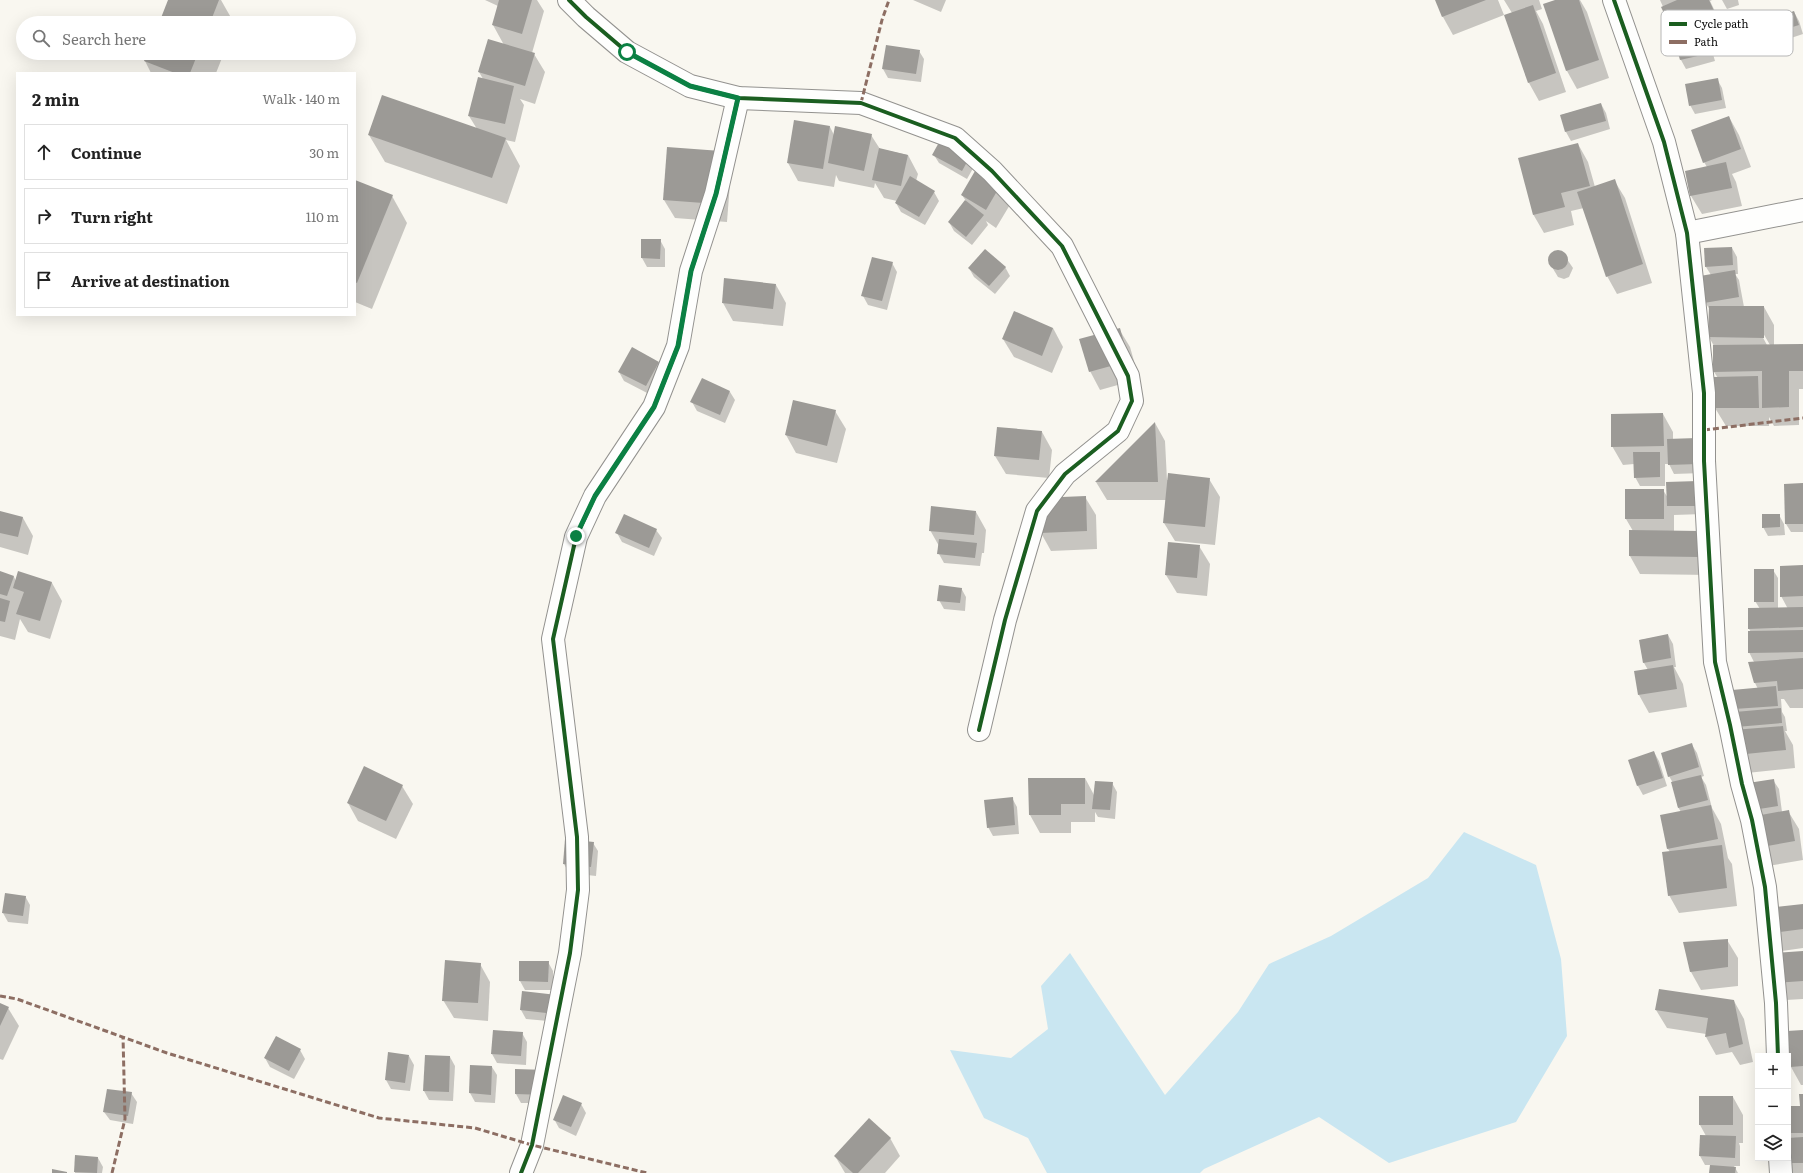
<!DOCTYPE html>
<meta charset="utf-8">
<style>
:root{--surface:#fff;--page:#f6f6f6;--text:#222;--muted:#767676;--line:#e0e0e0}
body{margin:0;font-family:Literata,serif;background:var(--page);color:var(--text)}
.controls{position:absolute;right:12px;bottom:12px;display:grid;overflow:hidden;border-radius:0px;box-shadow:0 4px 16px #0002}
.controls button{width:36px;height:36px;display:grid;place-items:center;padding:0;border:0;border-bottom:1px solid var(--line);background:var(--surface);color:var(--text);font:20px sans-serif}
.stop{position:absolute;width:12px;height:12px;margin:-9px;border:3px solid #0b8043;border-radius:50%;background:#fff}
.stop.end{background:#0b8043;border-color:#fff;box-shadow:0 1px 4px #0008}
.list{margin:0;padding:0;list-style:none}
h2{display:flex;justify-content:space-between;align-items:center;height:52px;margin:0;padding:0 16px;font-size:17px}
h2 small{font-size:13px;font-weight:400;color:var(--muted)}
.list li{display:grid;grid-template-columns:26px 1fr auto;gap:12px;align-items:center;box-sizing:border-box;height:56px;margin:0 8px 8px;padding:0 8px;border:1px solid var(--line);border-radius:0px}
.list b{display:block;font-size:15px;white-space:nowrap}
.list em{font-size:13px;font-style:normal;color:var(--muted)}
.icon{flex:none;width:22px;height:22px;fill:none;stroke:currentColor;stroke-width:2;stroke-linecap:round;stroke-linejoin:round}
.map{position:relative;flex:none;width:1803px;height:1173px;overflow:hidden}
.search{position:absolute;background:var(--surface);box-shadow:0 4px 16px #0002;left:16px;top:16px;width:340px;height:44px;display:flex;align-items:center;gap:10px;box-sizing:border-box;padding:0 14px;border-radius:22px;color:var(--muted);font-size:15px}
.panel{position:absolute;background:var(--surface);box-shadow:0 4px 16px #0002;left:16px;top:72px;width:340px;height:244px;border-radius:0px}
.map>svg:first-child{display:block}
.water{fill:#c9e6f1}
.shadow{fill:#0003;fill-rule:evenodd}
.building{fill:#9c9a96}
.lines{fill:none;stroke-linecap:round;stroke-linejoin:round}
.street-casing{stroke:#93928f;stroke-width:24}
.street{stroke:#fefefd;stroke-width:22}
.quiet{stroke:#8d6e63;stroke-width:3;stroke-dasharray:6 3;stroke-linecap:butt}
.cycleway-casing{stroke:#fff;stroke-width:6}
.cycleway{stroke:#1b5e20;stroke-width:4}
.route{stroke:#0b8043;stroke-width:5}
.key{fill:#fff;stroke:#b6b6b6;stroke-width:1}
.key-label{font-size:11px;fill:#0c0c0c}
</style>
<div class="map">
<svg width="1803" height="1173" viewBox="0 0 1803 1173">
<rect width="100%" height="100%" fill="#f9f7f0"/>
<path class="water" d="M1464,832L1536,865L1561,959L1567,1036L1516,1122L1389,1163L1319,1117L1204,1169L1200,1173H1047L1028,1138L984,1118L950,1050L1011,1058L1048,1029L1041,986L1070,953L1165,1095L1238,1012L1269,964L1331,936L1428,878Z"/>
<g class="shadow">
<path d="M169,0H221L234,23H160Z"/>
<path d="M485,0H537L544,11L532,53L534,54L545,72L535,104L520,99L524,105L515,142L506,140L520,166L507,204L385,162L369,135L477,129L469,116L483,79L479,72L504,45L493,25L498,6Z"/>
<path d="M913,0H946L941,12Z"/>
<path d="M1436,0H1498L1504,15L1453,35L1443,17Z"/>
<path d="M1504,0H1539L1542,9L1536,11L1543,24L1566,92L1539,101L1529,83L1506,15L1512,13Z"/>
<path d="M1558,0H1580L1587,12L1609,78L1577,89L1567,71Z"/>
<path d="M1660,0H1712L1710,1L1724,30L1708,37L1715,61L1686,69L1681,60L1675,36H1676Z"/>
<path d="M1722,0H1738L1739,5L1727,9Z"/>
<path d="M1794,12L1799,21L1803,34L1779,42L1774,33L1770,20Z"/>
<path d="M919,51L924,59L921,82L888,78L883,69Z"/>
<path d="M148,53H224L216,73H151L145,61Z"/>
<path d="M1717,79L1722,88L1726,108L1695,114L1690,105Z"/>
<path d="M1601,104L1606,113L1610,129L1571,141L1566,132L1561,115Z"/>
<path d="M1729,117L1739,135L1751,167L1732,174L1736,182L1742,206L1702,214L1691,196L1686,172L1707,167L1704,162Z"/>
<path d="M795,121L830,127L834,135H871L880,149L908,155L918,174L916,181L934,192L939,201L925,225L901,212L896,203L897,201L884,198L875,183L874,188L839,181L836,175L834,187L798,181L788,163Z"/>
<path d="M1578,144L1588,162L1595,187L1614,180L1625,198L1652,283L1617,294L1607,276L1584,208L1571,211L1574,225L1544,233L1533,214Z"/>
<path d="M934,155L976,163L967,179L939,163Z"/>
<path d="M983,161L1017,193L996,228L986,221L988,225L972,245L954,231L949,222L966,201L962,195Z"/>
<path d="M731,170L727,222L675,218L664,200Z"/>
<path d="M355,181L392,196L407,223L372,309L355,302Z"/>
<path d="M660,240L665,249V267H647L642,258Z"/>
<path d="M1732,248L1737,257L1738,274H1735L1739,280L1744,307H1764L1774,325V345H1803V389H1799V425L1774,426L1769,417V426H1726L1715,408L1718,378L1714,372V346L1709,337L1710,310L1705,302L1711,275L1706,267ZM1763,333L1770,345H1767L1761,334Z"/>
<path d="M1556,251L1562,252L1573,268L1569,277L1564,279L1558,277L1549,262L1551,254Z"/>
<path d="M892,263L897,272L887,310L868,305L863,296Z"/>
<path d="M1005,267L1010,276L995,294L974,277L969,268Z"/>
<path d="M776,285L786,303L783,326L733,321L723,303Z"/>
<path d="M1053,328L1063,347L1052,373L1014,357L1003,339Z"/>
<path d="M1119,329L1130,347L1139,379L1100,390L1090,371Z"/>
<path d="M658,362L663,371L651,395L624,381L619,372Z"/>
<path d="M730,392L735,400L725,423L697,411L692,402Z"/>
<path d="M794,401L835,411L846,429L837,463L796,453L786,435Z"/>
<path d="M1663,414L1673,432V440L1702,473L1674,474L1669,464H1665V486H1640L1635,477L1634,464L1623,465L1612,446Z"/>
<path d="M1155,423L1165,441L1167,480L1209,479L1220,497L1215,545L1175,541L1164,523L1166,500H1107L1096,482Z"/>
<path d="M1042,432L1052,450L1049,478L1006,474L995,456Z"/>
<path d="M1697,482L1703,514L1674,515V531L1699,532L1709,575L1640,574L1630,556L1633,531L1626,519L1663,490L1668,498Z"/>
<path d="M1803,484V532H1791L1786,524Z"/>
<path d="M1085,497L1096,515L1097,549L1051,551L1041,533Z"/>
<path d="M0,512L23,518L33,536L28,555L0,547Z"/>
<path d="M976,512L986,530L984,553H982L980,566L944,563L939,554V546L930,530Z"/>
<path d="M1779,515L1784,524L1785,535L1768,536L1763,527Z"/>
<path d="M656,530L662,538L654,556L622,542L617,533Z"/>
<path d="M1169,543L1199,546L1210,564L1207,596L1177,593L1166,575Z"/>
<path d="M1803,566V708H1790L1784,699H1781L1782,712L1785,717L1787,731H1785L1793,745L1795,768L1747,773L1735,709L1758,689L1755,683L1754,662L1749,652L1751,632L1749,629L1760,609L1755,601L1773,570L1778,578V609H1788L1781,596Z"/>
<path d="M0,573L14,577L16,581L52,583L62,601L50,639L28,632L20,619L15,640L0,636Z"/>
<path d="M961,588L966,597L965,611L944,609L939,600Z"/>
<path d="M1668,635L1673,644L1676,667H1674L1683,684L1687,707L1649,713L1639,695L1648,670L1644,663L1640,640Z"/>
<path d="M1692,745L1697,753L1704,776L1701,777L1706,785L1712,808L1721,824L1728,858L1732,864L1737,906L1679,913L1669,895L1670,852L1668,849L1681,812L1678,807L1673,783L1669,776Z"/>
<path d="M1654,752L1659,761L1667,786L1643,795L1638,786L1629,761Z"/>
<path d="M1085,778L1094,795L1112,783L1117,792L1115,819L1098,817L1095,812V822H1071V833H1040L1030,815Z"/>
<path d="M1773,780L1779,789L1782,812L1788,811L1799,829L1803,860L1768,866L1754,809Z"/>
<path d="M402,786L413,804L396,839L358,821L348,803Z"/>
<path d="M1012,798L1017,807L1019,834L993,836L988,827Z"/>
<path d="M566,840L593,843L598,851L596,876L569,873L564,864Z"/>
<path d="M25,896L30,905L28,924L8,922L3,913Z"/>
<path d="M1803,905V948L1782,951L1772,933Z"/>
<path d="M1727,940L1738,958V986L1701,990L1691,972L1684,943Z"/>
<path d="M1803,952V999L1786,1000L1775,982Z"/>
<path d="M548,962L553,971V990H525L520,981Z"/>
<path d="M480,964L490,982L488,1021L454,1018L443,1000Z"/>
<path d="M523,992L559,1022L526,1019L521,1010Z"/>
<path d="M1734,1001L1744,1019L1753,1062L1740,1065L1732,1052L1716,1055L1706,1037V1034L1667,1028L1656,1010Z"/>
<path d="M0,1004L8,1008L19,1026L3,1060L0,1059Z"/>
<path d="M1803,1031V1085H1801L1791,1067Z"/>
<path d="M522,1033L527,1042L526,1065L497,1063L492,1054Z"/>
<path d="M300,1050L305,1059L294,1079L270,1067L265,1058Z"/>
<path d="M409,1056L414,1065L410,1091L391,1089L386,1080Z"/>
<path d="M426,1056L450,1057L455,1066L453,1101L429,1100L424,1091Z"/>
<path d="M471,1066L492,1067L497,1075L495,1103L475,1102L470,1093Z"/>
<path d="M516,1070L551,1103H521L516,1094Z"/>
<path d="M131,1093L137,1102L133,1124L110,1120L104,1112Z"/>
<path d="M1803,1095V1173H1789L1788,1107H1801Z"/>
<path d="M1700,1097H1733L1743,1115V1143H1739L1740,1146V1166H1734L1738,1173H1710L1711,1165H1705L1700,1156L1701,1136H1706L1700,1125Z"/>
<path d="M581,1104L586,1113L576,1136L559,1128L554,1119Z"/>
<path d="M890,1138L900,1156L885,1173H845L835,1156Z"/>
<path d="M98,1158L103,1167L102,1173H75V1172Z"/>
</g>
<g class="building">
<path d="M168,0H219L210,23H159Z"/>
<path d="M499,0H532L522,34L492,25Z"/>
<path d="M1435,0H1486L1442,17Z"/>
<path d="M1555,0H1579L1599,60L1566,71L1543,4Z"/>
<path d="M1677,0H1709L1714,11L1672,30L1661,7Z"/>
<path d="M1533,5L1556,73L1528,83L1504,15Z"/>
<path d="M1794,11L1799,25L1773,33L1769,20Z"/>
<path d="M1704,28L1711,53L1680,60L1673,36Z"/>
<path d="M488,39L535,53L525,86L478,72Z"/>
<path d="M886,45L920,50L916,74L882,69Z"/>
<path d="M147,53H198L190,73H175L144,61Z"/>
<path d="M478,77L514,86L505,124L468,116Z"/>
<path d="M1718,78L1722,100L1689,106L1685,84Z"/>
<path d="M382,95L506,138L492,178L368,135Z"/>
<path d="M1601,103L1606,121L1565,132L1560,115Z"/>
<path d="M1729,116L1741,149L1703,163L1691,130Z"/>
<path d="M794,120L830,126L823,169L787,163Z"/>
<path d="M835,126L872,134L864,171L828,163Z"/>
<path d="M942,137L972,153L962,171L932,155Z"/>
<path d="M1578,143L1590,186L1561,193L1565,207L1533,215L1518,158Z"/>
<path d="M667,147L721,151L717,204L663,200Z"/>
<path d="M879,148L908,155L901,186L872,180Z"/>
<path d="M982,159L1007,174L986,210L961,195Z"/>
<path d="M1726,162L1732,188L1690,196L1685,171Z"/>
<path d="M910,176L935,191L919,217L895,203Z"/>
<path d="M1615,179L1643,264L1606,277L1577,192Z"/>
<path d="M355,180L393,195L357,283L355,282Z"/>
<path d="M965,200L984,215L966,237L948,222Z"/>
<path d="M641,239H661L660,259L641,258Z"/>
<path d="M1732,247L1733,265L1705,267L1704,248Z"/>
<path d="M985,249L1006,267L989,286L968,268Z"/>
<circle cx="1558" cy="260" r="10"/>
<path d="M872,257L893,262L882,301L861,296Z"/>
<path d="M1735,270L1739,297L1704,303L1700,276Z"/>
<path d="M724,278L776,284L773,309L722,303Z"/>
<path d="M1709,306H1764V338L1708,337Z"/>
<path d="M1014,311L1053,328L1042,356L1002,339Z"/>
<path d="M1120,328L1129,361L1089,372L1079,339Z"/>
<path d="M1803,344V371H1789V407L1762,408V371L1713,372V345Z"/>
<path d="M632,347L659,362L646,386L618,372Z"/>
<path d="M1758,376L1759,408H1714V377Z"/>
<path d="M702,378L730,391L720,415L690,402Z"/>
<path d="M793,400L836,410L827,446L785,435Z"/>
<path d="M1663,413L1664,446L1611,447V414Z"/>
<path d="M1155,422L1158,482H1095Z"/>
<path d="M997,427L1042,431L1039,460L994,456Z"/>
<path d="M1697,438L1698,464L1668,465L1667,439Z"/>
<path d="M1633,452H1660V477L1634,478Z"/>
<path d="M1168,473L1210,478L1205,527L1163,523Z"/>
<path d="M1698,481V506H1667L1666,482Z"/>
<path d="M1803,483V524H1785L1784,484Z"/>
<rect x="1625" y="489" width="39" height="30"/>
<path d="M1086,496L1087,531L1040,533L1038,498Z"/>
<path d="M931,506L976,511L974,535L929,531Z"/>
<path d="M0,511L23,517L18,537L0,533Z"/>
<path d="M624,514L657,529L649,548L615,533Z"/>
<path d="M1762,514H1780V527L1762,528Z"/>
<path d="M1629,530L1700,531L1699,557L1629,556Z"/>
<path d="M939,539L977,543L975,558L937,554Z"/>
<path d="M1168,542L1200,545L1197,578L1165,575Z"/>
<path d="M1803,565V596L1780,597V566Z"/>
<rect x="1754" y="569" width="20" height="33"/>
<path d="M0,571L14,576L7,596L0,594Z"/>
<path d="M18,571L52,582L40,621L16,614L24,592L13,588Z"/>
<path d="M939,585L962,588L960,603L937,601Z"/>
<path d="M0,598L10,601L5,622L0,621Z"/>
<path d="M1803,607V627L1748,629V608Z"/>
<path d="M1803,630V652L1748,653V631Z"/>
<path d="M1668,634L1671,658L1643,663L1639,640Z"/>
<path d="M1803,658V689L1778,691L1777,681L1754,683L1748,662Z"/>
<path d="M1673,665L1677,689L1638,695L1634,671Z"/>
<path d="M1776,686L1778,706L1734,709L1732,690Z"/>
<path d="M1781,708L1782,723L1736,727L1735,712Z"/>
<path d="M1783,726L1786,750L1736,755L1733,730Z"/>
<path d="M1692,743L1699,767L1668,777L1661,753Z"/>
<path d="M1654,751L1663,778L1637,786L1628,760Z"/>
<path d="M364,766L403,785L386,821L347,803Z"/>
<path d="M1701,775L1708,800L1678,808L1671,782Z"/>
<path d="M1028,778H1085V804H1061V815H1029Z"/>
<path d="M1774,779L1778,806L1753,810L1748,783Z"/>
<path d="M1095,781L1113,782L1110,810L1092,809Z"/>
<path d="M1013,797L1015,825L987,828L984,800Z"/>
<path d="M1711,805L1718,839L1667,849L1660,815Z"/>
<path d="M1789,810L1795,841L1756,848L1750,817Z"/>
<path d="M565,839L594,842L591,867L563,864Z"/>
<path d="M1722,845L1727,888L1668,896L1662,852Z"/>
<path d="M5,893L26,896L23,916L2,913Z"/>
<path d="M1803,904V929L1771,933L1767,908Z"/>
<path d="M1728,939V967L1690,972L1683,942Z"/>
<path d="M1803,951V981L1774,983L1773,953Z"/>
<path d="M445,960L481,963L478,1003L442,1001Z"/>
<path d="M519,961H549L548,982L519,981Z"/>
<path d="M1659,989L1734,1000L1743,1044L1729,1048L1726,1033L1705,1037L1708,1018L1655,1010Z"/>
<path d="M522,991L557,995L555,1014L520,1010Z"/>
<path d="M0,1003L9,1007L0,1026Z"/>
<path d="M493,1030L523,1032L521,1056L491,1054Z"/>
<path d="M1803,1030V1066L1790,1067L1787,1031Z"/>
<path d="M276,1036L301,1049L289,1071L264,1058Z"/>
<path d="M388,1052L409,1055L405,1083L385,1080Z"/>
<path d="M425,1055L450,1056L449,1092L423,1091Z"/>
<path d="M470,1065L492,1066L491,1095L469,1093Z"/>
<path d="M515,1069L547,1070L546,1095L515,1094Z"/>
<path d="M107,1089L132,1092L128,1116L103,1112Z"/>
<path d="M1799,1094H1803V1133H1788V1106H1800Z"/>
<path d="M563,1095L582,1103L571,1127L553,1120Z"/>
<rect x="1699" y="1096" width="34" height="29"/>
<path d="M869,1118L891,1138L858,1173H853L834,1156Z"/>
<path d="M1700,1135L1736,1136L1735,1158L1699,1156Z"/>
<path d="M1803,1137V1163H1782L1788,1158V1138Z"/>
<path d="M75,1155L98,1157L97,1173L74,1172Z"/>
<path d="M1710,1165L1736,1167L1735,1173H1709Z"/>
<path d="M52,1169L67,1172V1173H52Z"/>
</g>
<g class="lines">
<g class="street-casing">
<g id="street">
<path d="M569,0L586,17L627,52L690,86L738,98L861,103L955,138L992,171L1062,246L1128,376L1132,401L1118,431L1065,474L1037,511L1005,620L979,730"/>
<path d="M1614,0L1664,142L1687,233L1704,393V461L1715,662L1730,725L1742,784L1752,820L1765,887L1776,1003L1778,1056"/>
<path d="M1687,233L1803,210"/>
<path d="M1780,1158L1781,1173"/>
<path d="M521,1173L532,1145L570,953L578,890L577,837L553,639L576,537L595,496L654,407L678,346L691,271L716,194L738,98"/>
</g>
</g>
<use href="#street" class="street"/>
<g class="quiet">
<path d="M861,103L882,20L889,0"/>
<path d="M1704,430L1803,418"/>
<path d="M0,996L17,999L167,1053L379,1118L475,1128L532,1145L647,1173"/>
<path d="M112,1173L125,1119L123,1036"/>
</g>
<g class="cycleway-casing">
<g id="cycleway">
<path d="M569,0L586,17L627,52L690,86L738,98L861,103L955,138L992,171L1062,246L1128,376L1132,401L1118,431L1065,474L1037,511L1005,620L979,730"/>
<path d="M1614,0L1664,142L1687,233L1704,393V461L1715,662L1730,725L1742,784L1752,820L1765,887L1776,1003L1778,1056"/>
<path d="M521,1173L532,1145L570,953L578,890L577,837L553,639L576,537L595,496L654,407L678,346L691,271L716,194L738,98"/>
</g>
</g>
<use href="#cycleway" class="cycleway"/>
</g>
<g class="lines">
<path class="route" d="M576,536L595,496L654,407L678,346L691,271L716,194L738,98L690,86L627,52"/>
</g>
<rect x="1661" y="10" width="132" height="46" rx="6" class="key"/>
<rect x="1669" y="22" width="18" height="4" fill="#1b5e20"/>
<rect x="1669" y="40" width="18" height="4" fill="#8d6e63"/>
<g class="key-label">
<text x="1694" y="28">Cycle path</text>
<text x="1694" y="46">Path</text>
</g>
</svg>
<div class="controls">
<button>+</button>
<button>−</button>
<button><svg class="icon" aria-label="layers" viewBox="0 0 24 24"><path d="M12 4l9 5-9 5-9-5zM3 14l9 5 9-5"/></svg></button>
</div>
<div class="stop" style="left:627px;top:52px"></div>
<div class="stop end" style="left:576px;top:536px"></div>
<div class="search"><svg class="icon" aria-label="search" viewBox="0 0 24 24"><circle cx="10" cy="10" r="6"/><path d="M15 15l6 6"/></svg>Search here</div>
<section class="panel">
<h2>2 min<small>Walk · 140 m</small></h2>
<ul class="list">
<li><svg class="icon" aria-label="ahead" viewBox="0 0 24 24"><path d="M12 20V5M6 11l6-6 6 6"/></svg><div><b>Continue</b></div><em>30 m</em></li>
<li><svg class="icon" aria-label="right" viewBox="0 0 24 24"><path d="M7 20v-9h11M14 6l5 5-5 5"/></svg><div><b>Turn right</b></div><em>110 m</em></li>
<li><svg class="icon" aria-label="arrive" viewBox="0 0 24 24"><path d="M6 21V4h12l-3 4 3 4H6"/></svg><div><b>Arrive at destination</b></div></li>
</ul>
</section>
</div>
